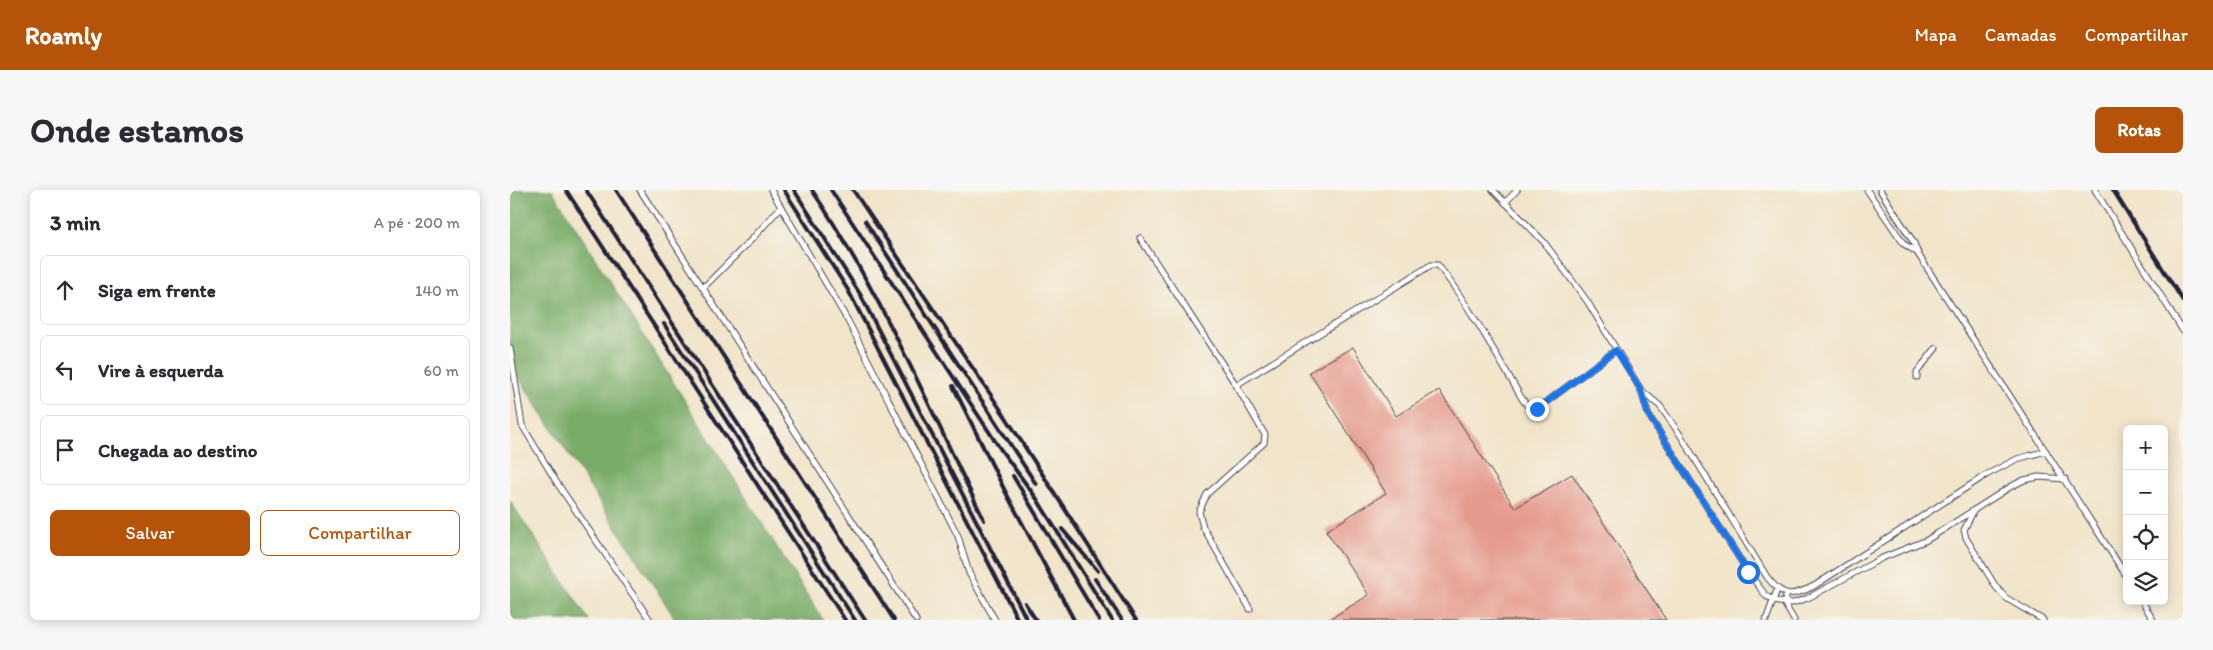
<!DOCTYPE html>
<html lang="pt">
<meta charset="utf-8">
<style>
:root{--surface:#fff;--page:#f7f7f7;--text:#2b2b33;--muted:#7c7c81;--line:#e1e1e2;--accent:#b45309}
body{margin:0;font-family:Itim,sans-serif;background:var(--page);color:var(--text)}
.controls{position:absolute;right:15px;bottom:15px;display:grid;overflow:hidden;border-radius:8px;box-shadow:0 2px 12px #0003}
.controls button{width:45px;height:45px;display:grid;place-items:center;padding:0;border:0;border-bottom:1px solid var(--line);background:var(--surface);color:var(--text);font:25px sans-serif}
.stop{position:absolute;width:15px;height:15px;margin:-11px;border:4px solid #1a73e8;border-radius:50%;background:#fff}
.stop.end{background:#1a73e8;border-color:#fff;box-shadow:0 1px 5px #0008}
.list{margin:0;padding:0;list-style:none}
h2{display:flex;justify-content:space-between;align-items:center;height:65px;margin:0;padding:0 20px;font-size:21px}
h2 small{font-size:16px;font-weight:400;color:var(--muted)}
.list li{display:grid;grid-template-columns:32px 1fr auto;gap:15px;align-items:center;box-sizing:border-box;height:70px;margin:0 10px 10px;padding:0 10px;border:1px solid var(--line);border-radius:8px}
.list b{display:block;font-size:19px;white-space:nowrap}
.list em{font-size:16px;font-style:normal;color:var(--muted)}
.actions{display:flex;gap:10px;padding:15px 20px}
.actions a{flex:1;padding:11px 0;border:1px solid var(--accent);border-radius:8px;text-align:center;font-size:18px;color:var(--accent)}
.actions .main{background:var(--accent);color:#fff}
.icon{flex:none;width:28px;height:28px;fill:none;stroke:currentColor;stroke-width:2;stroke-linecap:round;stroke-linejoin:round}
.map{position:relative;flex:none;width:1673px;height:430px;overflow:hidden;border-radius:8px}
header{display:flex;align-items:center;gap:30px;box-sizing:border-box;height:70px;padding:0 25px;background:var(--accent);color:#fff}
header strong{font-size:24px}
nav{display:flex;gap:28px;margin-inline-start:auto;font-size:18px}
.intro{display:flex;align-items:center;justify-content:space-between;box-sizing:border-box;height:120px;padding:0 30px}
h1{margin:0;font-size:35px}
.button{padding:12px 22px;border-radius:8px;background:var(--accent);color:#fff;font-size:18px;font-weight:700}
main{display:flex;gap:30px;padding:0 30px}
aside{flex:1;background:var(--surface);border-radius:8px;box-shadow:0 2px 12px #0003}
.map>svg:first-child{display:block}
.forest{fill:#78ac68;stroke:#4d6752}
.building{fill:#e59a8d}
.lines{fill:none;stroke-linecap:round;stroke-linejoin:round}
.service-casing{stroke:#413f50;stroke-width:7}
.service{stroke:#fff;stroke-width:5}
.rail{stroke:#22223b;stroke-width:4}
.route{stroke:#1a73e8;stroke-width:6}
</style>
<header>
<strong>Roamly</strong>
<nav><a>Mapa</a><a>Camadas</a><a>Compartilhar</a></nav>
</header>
<div class="intro"><h1>Onde estamos</h1><a class="button">Rotas</a></div>
<main>
<aside>
<h2>3 min<small>A pé · 200 m</small></h2>
<ul class="list">
<li><svg class="icon" aria-label="ahead" viewBox="0 0 24 24"><path d="M12 20V5M6 11l6-6 6 6"/></svg><div><b>Siga em frente</b></div><em>140 m</em></li>
<li><svg class="icon" aria-label="left" viewBox="0 0 24 24"><path d="M17 20v-9H6M10 6l-5 5 5 5"/></svg><div><b>Vire à esquerda</b></div><em>60 m</em></li>
<li><svg class="icon" aria-label="arrive" viewBox="0 0 24 24"><path d="M6 21V4h12l-3 4 3 4H6"/></svg><div><b>Chegada ao destino</b></div></li>
</ul>
<div class="actions"><a class="main">Salvar</a><a>Compartilhar</a></div>
</aside>
<div class="map">
<svg width="1673" height="430" viewBox="0 0 1673 430">
<rect width="100%" height="100%" fill="#f7f3e8"/>
<filter id="ink" filterUnits="userSpaceOnUse"><feTurbulence type="fractalNoise" baseFrequency=".02" numOctaves="2"/><feDisplacementMap in="SourceGraphic" scale="10" xChannelSelector="R" yChannelSelector="G"/><feConvolveMatrix kernelMatrix="1 2 1 2 8 2 1 2 1" color-interpolation-filters="sRGB"/></filter>
<filter id="wash" filterUnits="userSpaceOnUse"><feTurbulence type="fractalNoise" baseFrequency=".0096" numOctaves="4" result="noise"/><feDisplacementMap in="SourceGraphic" scale="20" xChannelSelector="R" yChannelSelector="G"/><feGaussianBlur stdDeviation="1.12" result="paint"/><feColorMatrix in="noise" values="0 0 0 0 0 0 0 0 0 0 0 0 0 0 0 0 0 1.4 0 .05"/><feComposite in="paint" operator="in"/></filter>
<g filter="url(#wash)">
<rect width="100%" height="100%" fill="#f1e4c9"/>
<g class="forest">
<path d="M0,0H42L313,430H166L0,174Z"/>
<path d="M0,311L79,430H0Z"/>
</g>
<g id="blocks">
<path class="building" d="M843,157L886,226L929,200L1005,318L1062,284L1156,430H818L859,405L816,341L876,303L799,182Z"/>
</g>
</g>
<g filter="url(#ink)">
<use href="#blocks" fill-opacity="0" stroke="#413f50" stroke-width="1"/>
<g class="lines">
<g class="service-casing">
<g id="service">
<path d="M130,0L406,430"/>
<path d="M261,0L338,131L448,346L459,383L485,430"/>
<path d="M983,0L1034,52L1077,111L1131,200L1138,224L1238,382L1256,406L1268,412L1283,413L1298,408L1372,368L1417,350L1500,297L1514,290L1529,287L1555,289"/>
<path d="M1357,0L1394,54L1408,63"/>
<path d="M1370,0L1404,53L1408,64L1617,387"/>
<path d="M1585,0L1673,141"/>
<path d="M995,13L1007,0"/>
<path d="M630,48L726,195L921,75H928C960,117 985,162 1011,207C1016,214 1018,219 1027,219L1106,160"/>
<path d="M193,98L242,49L271,17"/>
<path d="M0,158L12,235L47,293L140,430"/>
<path d="M1407,187V182L1426,158"/>
<path d="M726,195L755,245L754,253L697,304L689,322L693,337L740,419"/>
<path d="M1131,200L1150,216L1171,246L1257,387C1273,408 1282,407 1304,396L1476,285L1507,269L1536,261"/>
<path d="M1464,320L1454,340L1456,348L1486,397L1496,408L1533,430"/>
<path d="M1277,404L1274,413L1284,430"/>
<path d="M1632,411L1643,430"/>
<path d="M1256,430L1267,400"/>
</g>
</g>
<use href="#service" class="service"/>
<g class="rail">
<path d="M56,0L335,430"/>
<path d="M76,0L355,430"/>
<path d="M106,0L384,430"/>
<path d="M274,0L338,100L508,430"/>
<path d="M284,0L350,104L517,430"/>
<path d="M302,0C371,103 420,219 474,330"/>
<path d="M321,0L491,260L527,309L602,430"/>
<path d="M343,0L497,229L626,430"/>
<path d="M1603,0L1673,111"/>
<path d="M355,31L526,294"/>
<path d="M154,134L345,430"/>
<path d="M443,196L495,301L564,430"/>
<path d="M503,286L589,430"/>
<path d="M552,339L588,381"/>
<path d="M585,389L612,430"/>
<path d="M515,413L526,430"/>
</g>
</g>
</g>
<g class="lines" filter="url(#ink)">
<path class="route" d="M1027,219L1106,160L1131,200L1138,224L1238,382"/>
</g>
</svg>
<div class="controls">
<button>+</button>
<button>−</button>
<button><svg class="icon" aria-label="locate" viewBox="0 0 24 24"><circle cx="12" cy="12" r="6"/><path d="M12 2v4M12 18v4M2 12h4M18 12h4"/></svg></button>
<button><svg class="icon" aria-label="layers" viewBox="0 0 24 24"><path d="M12 4l9 5-9 5-9-5zM3 14l9 5 9-5"/></svg></button>
</div>
<div class="stop" style="left:1238px;top:382px"></div>
<div class="stop end" style="left:1027px;top:219px"></div>
</div>
</main>
